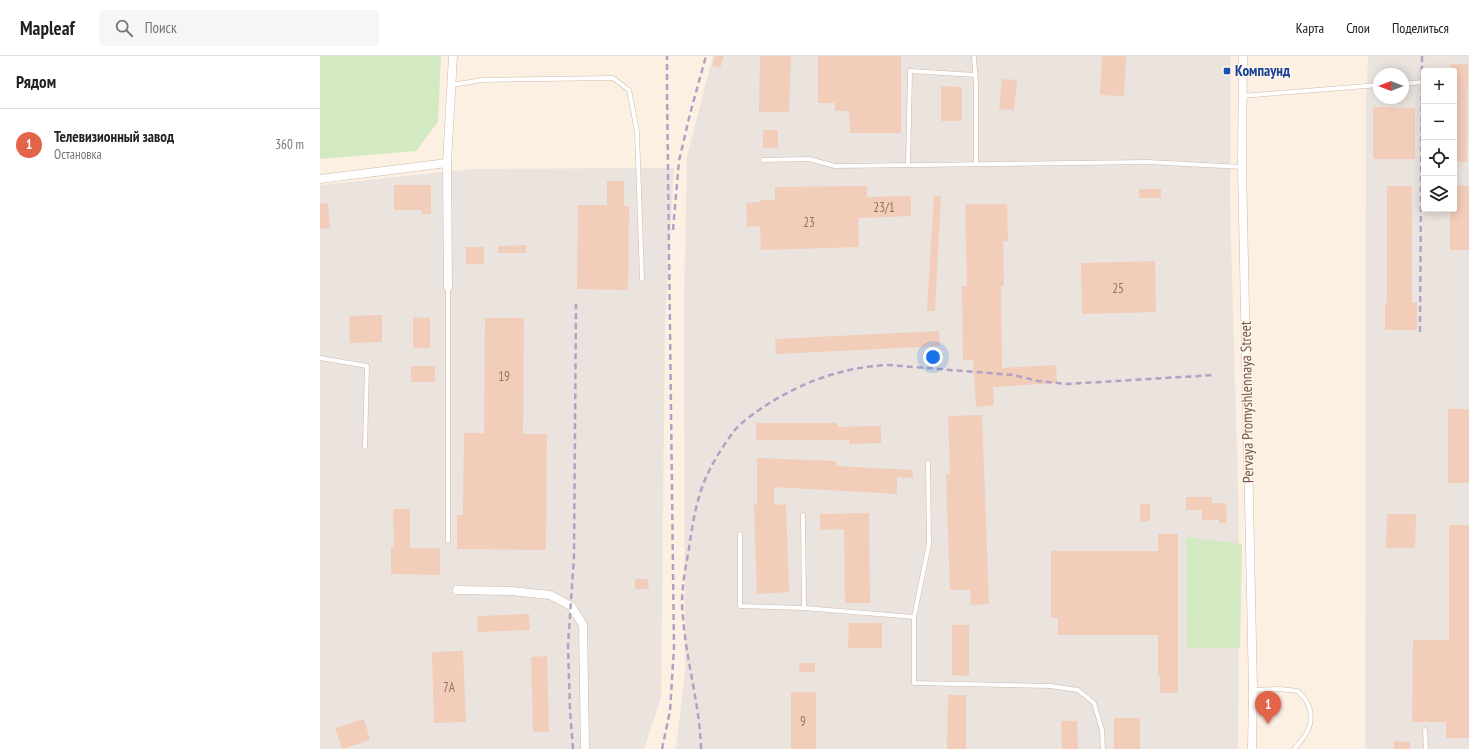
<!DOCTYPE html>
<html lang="ru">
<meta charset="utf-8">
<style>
:root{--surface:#fff;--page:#f6f6f6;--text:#222;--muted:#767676;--line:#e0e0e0;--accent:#e46449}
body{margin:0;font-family:"PT Sans Narrow",sans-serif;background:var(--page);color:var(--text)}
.controls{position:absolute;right:12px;top:12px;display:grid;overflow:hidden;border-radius:4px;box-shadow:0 2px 10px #0003}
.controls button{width:36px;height:36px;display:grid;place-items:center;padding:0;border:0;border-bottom:1px solid var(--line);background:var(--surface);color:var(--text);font:20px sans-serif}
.compass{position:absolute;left:1053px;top:12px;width:36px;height:36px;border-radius:50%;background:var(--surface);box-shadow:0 2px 10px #0003;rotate:270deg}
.you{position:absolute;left:613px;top:301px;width:14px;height:14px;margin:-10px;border:3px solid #fff;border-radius:50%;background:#1a73e8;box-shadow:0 0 0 6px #1a73e833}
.badge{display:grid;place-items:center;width:26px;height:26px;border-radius:50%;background:var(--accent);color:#fff;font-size:13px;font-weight:700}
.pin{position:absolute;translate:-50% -33px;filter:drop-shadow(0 1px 2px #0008)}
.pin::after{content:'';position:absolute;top:21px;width:14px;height:12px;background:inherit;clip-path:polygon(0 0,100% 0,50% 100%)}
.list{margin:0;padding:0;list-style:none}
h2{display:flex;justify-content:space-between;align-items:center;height:52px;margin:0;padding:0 16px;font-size:17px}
h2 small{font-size:13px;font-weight:400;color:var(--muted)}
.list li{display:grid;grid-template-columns:26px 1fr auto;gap:12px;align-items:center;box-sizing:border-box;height:72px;padding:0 16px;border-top:1px solid var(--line)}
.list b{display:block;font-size:15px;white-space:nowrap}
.list p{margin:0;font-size:13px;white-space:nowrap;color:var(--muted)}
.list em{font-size:13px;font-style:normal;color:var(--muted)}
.icon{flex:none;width:22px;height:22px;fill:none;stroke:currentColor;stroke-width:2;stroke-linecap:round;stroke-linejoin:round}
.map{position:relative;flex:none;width:1149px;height:693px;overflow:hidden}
header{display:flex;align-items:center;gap:24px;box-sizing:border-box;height:56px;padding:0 20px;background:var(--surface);border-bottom:1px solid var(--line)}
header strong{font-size:19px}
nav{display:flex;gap:22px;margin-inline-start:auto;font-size:14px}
.search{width:280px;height:36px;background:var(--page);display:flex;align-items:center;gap:10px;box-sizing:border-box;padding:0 14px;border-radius:4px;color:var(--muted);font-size:15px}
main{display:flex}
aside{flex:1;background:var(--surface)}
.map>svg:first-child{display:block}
.industrial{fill:#ebe3dd;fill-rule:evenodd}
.green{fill:#d3e9c1}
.building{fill:#f1cdba}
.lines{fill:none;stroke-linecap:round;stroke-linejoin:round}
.lane-casing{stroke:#cfbaac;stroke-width:5}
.street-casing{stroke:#cfbaac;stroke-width:9}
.lane{stroke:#fff;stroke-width:4}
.street{stroke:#fff;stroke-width:8}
.rail{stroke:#b2a1c4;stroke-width:2.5;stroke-dasharray:6 4;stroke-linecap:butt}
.transit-dot{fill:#1a4fb4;stroke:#fff5e8;stroke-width:1.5}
.labels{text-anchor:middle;stroke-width:3;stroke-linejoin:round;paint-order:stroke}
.number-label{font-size:13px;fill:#927465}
.transit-label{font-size:15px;font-weight:bold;fill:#164399;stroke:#fff5e8;text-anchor:start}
.street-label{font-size:15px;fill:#735649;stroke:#fff5e8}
</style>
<header>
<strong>Mapleaf</strong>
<div class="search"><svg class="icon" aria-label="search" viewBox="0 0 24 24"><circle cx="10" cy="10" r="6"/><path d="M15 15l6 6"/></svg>Поиск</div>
<nav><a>Карта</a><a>Слои</a><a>Поделиться</a></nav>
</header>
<main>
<aside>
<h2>Рядом<small></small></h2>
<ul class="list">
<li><span class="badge">1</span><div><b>Телевизионный завод</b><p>Остановка</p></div><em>360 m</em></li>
</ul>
</aside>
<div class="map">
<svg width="1149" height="693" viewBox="0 0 1149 693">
<rect width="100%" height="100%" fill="#fcf0e2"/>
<g class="industrial">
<path d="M393,0H911L910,146L919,468L918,693H356L365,617L364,253L367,100Z"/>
<path d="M1048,0H1149V693H1045L1046,48ZM1104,15H1134V153H1104ZM1059,18H1083V42H1059Z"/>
<path d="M354,112L345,269L341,642L324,693H0V129L152,113Z"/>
</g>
<g class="green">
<path d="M0,0H121L118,66L96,95L0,103Z"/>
<path d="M866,481L922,488L920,592H867Z"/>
</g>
<g class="building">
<path d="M395,0H404L400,12L392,10Z"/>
<path d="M440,0H471L469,56H439Z"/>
<path d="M498,0H581V77H530L529,55H515V47H498Z"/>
<path d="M782,0H806L804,40L780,39Z"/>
<path d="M1131,8H1148L1147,106H1134V15H1131Z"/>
<path d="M682,23L697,24L694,54L679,53Z"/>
<path d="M621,30L642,31V65H621Z"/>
<path d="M1053,51L1095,52V103H1053Z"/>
<rect x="443" y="74" width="15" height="18"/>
<path d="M287,125H304V150H309L308,234L257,233L258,149H287Z"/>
<path d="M74,129H111V158H102V154H74Z"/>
<path d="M1134,129L1149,130V194H1130V153H1134Z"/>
<path d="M547,130V141L591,140V160L538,162L539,191L441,194L440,170L427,171L426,147L440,146V144H455V131Z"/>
<path d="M1067,130H1092V247H1097V274H1065V247H1067Z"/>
<rect x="819" y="133" width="22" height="9"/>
<path d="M614,140H621L615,255H607Z"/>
<path d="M8,147L10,172L0,173V148Z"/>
<path d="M645,148H687L688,185H683L684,230H681L682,312L736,309L737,327L673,331L674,349L656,351L653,304H643L642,230H647Z"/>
<path d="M206,189V197H178V190Z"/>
<rect x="146" y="191" width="18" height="17"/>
<path d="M835,205L836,256L762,258L761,207Z"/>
<path d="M62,259V286L30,287L29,260Z"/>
<path d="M93,261L110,262V292H93Z"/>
<path d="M165,262H204L203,378H227L226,494L137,493V459H143L144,377H164Z"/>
<path d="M619,275L620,290L456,298L455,283Z"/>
<rect x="91" y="310" width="24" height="16"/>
<rect x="1128" y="353" width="21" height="74"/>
<path d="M662,359L669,548L651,549L650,534H630L626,418H630L628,360Z"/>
<path d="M436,367H517V371L561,370V387L529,388V384H436Z"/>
<path d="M437,402L516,405V410L593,414V422L577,421V438L454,431V449L466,448L469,536L437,538L434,449H437Z"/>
<path d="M866,441H892V447H906L907,467H899V464H882V454H866Z"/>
<path d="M820,448H830V465L820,466Z"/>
<path d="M73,453H90V492H120V519L71,518V491H74Z"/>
<path d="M549,457L550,547H525L524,473L500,474V458Z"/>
<path d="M1067,458H1096L1095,492H1066Z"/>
<path d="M1129,469H1149V682H1126V666H1092L1093,584H1129Z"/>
<path d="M838,478H858V637H840V620H838V579H738V562H731V495H838Z"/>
<path d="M315,523H328L329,533H315Z"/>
<path d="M209,558L210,574L158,576L157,560Z"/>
<path d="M529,567H562V592H528Z"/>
<path d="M632,569H649V620L632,619Z"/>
<path d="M143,595L146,666L114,667L112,596Z"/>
<path d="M227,600L229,676H213L211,601Z"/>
<path d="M480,607H495V616H479Z"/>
<rect x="471" y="636" width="25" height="57"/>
<path d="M628,639H646V693H627Z"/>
<rect x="794" y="662" width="26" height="31"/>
<path d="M44,663L50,684L22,693L15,672Z"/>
<path d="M741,665H757L758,693H742Z"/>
<path d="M1074,685L1090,686V693H1074Z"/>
</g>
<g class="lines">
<g class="lane-casing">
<g id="lane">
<path d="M654,0L656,29V108"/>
<path d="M1083,28L1102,26"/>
<path d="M132,29L162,24L293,22L309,34L317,75L322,223"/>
<path d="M922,40L1059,29"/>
<path d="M443,104L489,103L515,110L828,106L922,111"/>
<path d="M588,109L590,15L655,19"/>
<path d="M128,231V485"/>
<path d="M0,302L47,310L45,391"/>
<path d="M608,407L609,488L594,561V627L730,630L758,634L774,647L782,674L783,693"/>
<path d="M483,459L484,552L594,561"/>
<path d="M420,478V550L484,552"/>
<path d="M933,634L959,633L978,635C981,639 986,643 988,648C996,667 986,680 974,693"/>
<path d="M1105,674L1106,693"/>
</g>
</g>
<g class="street-casing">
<g id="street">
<path d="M923,0L922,111L933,634L932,693"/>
<path d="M0,123L127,107"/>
<path d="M128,231L127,107L133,0"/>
<path d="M137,534L191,535L230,539L251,550L263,569L265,693"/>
</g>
</g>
<use href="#lane" class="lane"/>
<use href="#street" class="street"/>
<g class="rail">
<path d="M353,174L359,105L370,58L386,0"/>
<path d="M1100,276L1102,0"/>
<path d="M253,693L250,654L248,589L254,500L256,248"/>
<path d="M342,693L350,655L354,592L347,35V0"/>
<path d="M381,693C380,649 366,605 363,561C360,538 365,515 369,492C373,465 377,438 390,413C396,401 406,386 414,375C420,367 431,360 439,354C478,327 522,311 569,309L693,319L718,325L747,328L894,319"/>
</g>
</g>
<rect class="transit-dot" x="903" y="11" width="8" height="8" rx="2"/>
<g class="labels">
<g class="number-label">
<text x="564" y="156">23/1</text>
<text x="489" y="171">23</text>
<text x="798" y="237">25</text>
<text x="184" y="325">19</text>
<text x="129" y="636">7А</text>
<text x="483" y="670">9</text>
</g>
<g class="transit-label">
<text x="915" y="20">Компаунд</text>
</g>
<g class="street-label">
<text transform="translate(927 346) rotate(-91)" y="5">Pervaya Promyshlennaya Street</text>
</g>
</g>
</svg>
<div class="controls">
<button>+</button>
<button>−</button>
<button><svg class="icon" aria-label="locate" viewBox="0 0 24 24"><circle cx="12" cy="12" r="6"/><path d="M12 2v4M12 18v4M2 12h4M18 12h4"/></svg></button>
<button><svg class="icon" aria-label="layers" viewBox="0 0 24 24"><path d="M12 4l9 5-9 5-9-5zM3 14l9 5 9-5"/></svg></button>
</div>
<svg class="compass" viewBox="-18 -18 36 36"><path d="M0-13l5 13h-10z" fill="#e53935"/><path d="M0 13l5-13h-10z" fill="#767676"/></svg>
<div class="you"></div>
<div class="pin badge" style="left:948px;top:668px">1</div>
</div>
</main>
